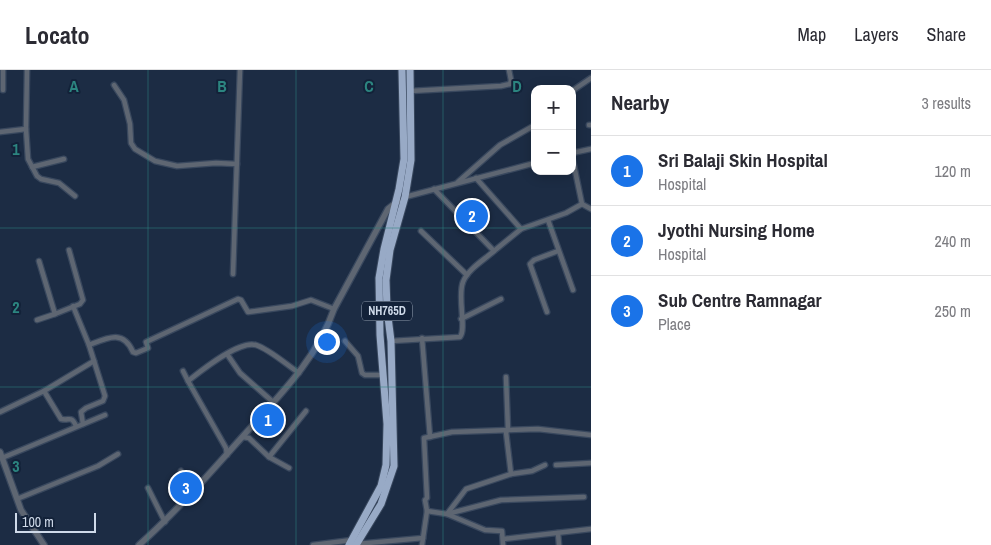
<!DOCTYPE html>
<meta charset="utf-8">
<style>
:root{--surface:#fff;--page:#f2f2f3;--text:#2b2b33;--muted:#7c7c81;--line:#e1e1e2;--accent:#1a73e8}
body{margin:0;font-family:"Archivo Narrow",sans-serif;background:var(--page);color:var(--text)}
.controls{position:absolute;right:15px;top:15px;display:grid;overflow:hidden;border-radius:10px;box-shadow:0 2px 12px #0003}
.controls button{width:45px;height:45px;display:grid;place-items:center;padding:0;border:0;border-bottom:1px solid var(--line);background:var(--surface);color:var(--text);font:25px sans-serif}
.scale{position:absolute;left:15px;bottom:12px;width:81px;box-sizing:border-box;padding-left:5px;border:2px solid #cfdae9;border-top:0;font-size:14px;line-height:18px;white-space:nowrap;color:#cfdae9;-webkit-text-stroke:4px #132239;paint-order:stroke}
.you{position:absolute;left:326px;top:271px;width:18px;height:18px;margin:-12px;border:4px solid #fff;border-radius:50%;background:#1a73e8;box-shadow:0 0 0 8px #1a73e833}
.badge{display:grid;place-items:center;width:32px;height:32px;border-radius:50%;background:var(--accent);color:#fff;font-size:16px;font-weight:700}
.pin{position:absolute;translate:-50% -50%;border:2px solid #fff;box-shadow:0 1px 5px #0006}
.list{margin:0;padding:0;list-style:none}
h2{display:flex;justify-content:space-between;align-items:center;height:65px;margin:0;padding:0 20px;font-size:21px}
h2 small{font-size:16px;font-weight:400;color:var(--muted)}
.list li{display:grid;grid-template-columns:32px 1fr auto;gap:15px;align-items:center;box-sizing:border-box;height:70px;padding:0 20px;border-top:1px solid var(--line)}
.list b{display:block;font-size:19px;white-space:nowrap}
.list p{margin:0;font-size:16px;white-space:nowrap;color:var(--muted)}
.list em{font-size:16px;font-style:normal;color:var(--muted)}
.map{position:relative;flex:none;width:591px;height:475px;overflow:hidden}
header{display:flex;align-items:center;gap:30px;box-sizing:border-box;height:70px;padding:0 25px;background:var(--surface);border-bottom:1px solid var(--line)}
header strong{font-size:24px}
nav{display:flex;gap:28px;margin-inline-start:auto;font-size:18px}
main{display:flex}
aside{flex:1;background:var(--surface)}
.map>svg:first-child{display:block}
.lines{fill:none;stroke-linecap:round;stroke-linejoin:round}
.minor-casing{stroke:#39485e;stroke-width:7}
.tertiary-casing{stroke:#39485e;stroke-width:8}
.trunk-casing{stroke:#39485e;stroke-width:9}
.minor{stroke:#5e6672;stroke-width:4.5}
.tertiary{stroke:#5e6672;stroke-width:5.5}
.trunk{stroke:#98aac6;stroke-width:7}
.grid{fill:none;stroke:#2c8580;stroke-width:1;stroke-opacity:0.55}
.labels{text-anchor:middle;stroke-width:4;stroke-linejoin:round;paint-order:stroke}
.shield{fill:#132239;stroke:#97a3b4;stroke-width:1}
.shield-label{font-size:12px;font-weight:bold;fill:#cfdae9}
.grid-label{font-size:16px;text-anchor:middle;font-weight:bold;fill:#2c8580;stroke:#132239;stroke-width:4;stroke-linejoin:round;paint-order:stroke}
</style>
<header>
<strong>Locato</strong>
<nav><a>Map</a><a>Layers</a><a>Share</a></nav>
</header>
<main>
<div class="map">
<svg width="591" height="475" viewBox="0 0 591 475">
<rect width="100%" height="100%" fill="#1c2c44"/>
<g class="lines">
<g class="minor-casing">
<g id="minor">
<path d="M3,0V20"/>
<path d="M27,0L26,59L28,89L37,106L41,109L59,113L75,126"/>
<path d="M114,15L124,30L130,54L131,73L135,79L155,91L177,96L216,93L237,94"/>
<path d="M410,21L501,16L510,14L511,10L509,0"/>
<path d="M572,21L591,8"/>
<path d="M589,55H591"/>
<path d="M0,62L26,59"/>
<path d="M572,83L591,79"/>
<path d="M32,97L64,89"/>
<path d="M476,108L521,159"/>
<path d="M458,112L500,75L535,55"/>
<path d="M405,127L535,93"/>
<path d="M582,134L591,139"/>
<path d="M548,150L573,220"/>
<path d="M421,161L467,205"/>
<path d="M494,181L521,159L566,143L582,134L572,86"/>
<path d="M39,191L55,244L80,234L83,230L69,180"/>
<path d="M233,204L240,0"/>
<path d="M73,236L89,275L105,326L103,331L86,338L81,342L83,354"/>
<path d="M547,242L530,194L534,190L558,181"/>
<path d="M461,249L501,229"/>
<path d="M37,250L55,244"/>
<path d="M422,268L430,367"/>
<path d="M345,271L358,286L362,303L365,305H383"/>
<path d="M391,271L460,267C467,259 457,226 463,212C468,199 484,190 494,181L434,119"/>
<path d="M89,275C107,268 123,259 133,282L136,283L148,278L146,272L238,229L241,230L248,242L292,236L311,230L334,239"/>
<path d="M227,284L240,303L273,332"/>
<path d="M183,301L188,311"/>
<path d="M44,321L61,349C70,351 71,345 76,356"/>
<path d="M0,342L44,321L94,291"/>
<path d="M243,367L249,368L269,387L289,398"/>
<path d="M227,385L226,378L188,311C202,300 239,270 256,275C269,279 287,295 299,303"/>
<path d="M269,387L306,341"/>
<path d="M2,388L105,345"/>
<path d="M556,395L591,393"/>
<path d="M181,401L194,416L193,421"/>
<path d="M511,404L532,401L545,395"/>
<path d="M148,418L165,452"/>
<path d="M17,429L98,396L118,384"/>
<path d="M427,441L447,444L501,430L584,427"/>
<path d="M558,463L559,475"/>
<path d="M503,469L591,459"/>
<path d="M357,474L423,468"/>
<path d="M313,475L352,470"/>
<path d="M422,475L427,441L425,430L427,428L424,368L452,362L538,359L591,365"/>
<path d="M503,475L502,461L485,460L447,444L466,419L511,404L506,362L508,360L506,307"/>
</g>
</g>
<g class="tertiary-casing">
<g id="tertiary">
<path d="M0,382L21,440L44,475"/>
<path d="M139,475C177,441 210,403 244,365C279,326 317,289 334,239L388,139L398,131"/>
</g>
</g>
<g class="trunk-casing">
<g id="trunk">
<path d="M349,475L381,416L386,395L387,354L380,265L379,208L384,179L399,119L404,89L402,0"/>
<path d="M356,475L381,434L394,396L391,271L387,239L386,210L390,180L405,127L411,90L410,0"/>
</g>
</g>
<use href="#minor" class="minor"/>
<use href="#tertiary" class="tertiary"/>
<use href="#trunk" class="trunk"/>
</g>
<path class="grid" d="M148,0V475M296,0V475M443,0V475M0,158H591M0,317H591"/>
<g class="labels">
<rect class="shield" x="362" y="231.5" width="50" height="19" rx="4"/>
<g class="shield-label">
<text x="387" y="245">NH765D</text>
</g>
</g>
<g class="grid-label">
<text x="74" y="22">A</text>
<text x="222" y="22">B</text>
<text x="369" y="22">C</text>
<text x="517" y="22">D</text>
<text x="16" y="85">1</text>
<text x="16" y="243">2</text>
<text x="16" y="402">3</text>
</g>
</svg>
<div class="controls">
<button>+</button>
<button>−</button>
</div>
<div class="scale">100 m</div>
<div class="you"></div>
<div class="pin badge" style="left:268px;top:350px">1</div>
<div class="pin badge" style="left:472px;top:146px">2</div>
<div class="pin badge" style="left:186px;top:418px">3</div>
</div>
<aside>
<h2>Nearby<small>3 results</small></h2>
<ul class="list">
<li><span class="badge">1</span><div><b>Sri Balaji Skin Hospital</b><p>Hospital</p></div><em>120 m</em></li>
<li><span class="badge">2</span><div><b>Jyothi Nursing Home</b><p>Hospital</p></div><em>240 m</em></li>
<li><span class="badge">3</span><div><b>Sub Centre Ramnagar</b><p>Place</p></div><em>250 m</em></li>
</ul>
</aside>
</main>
